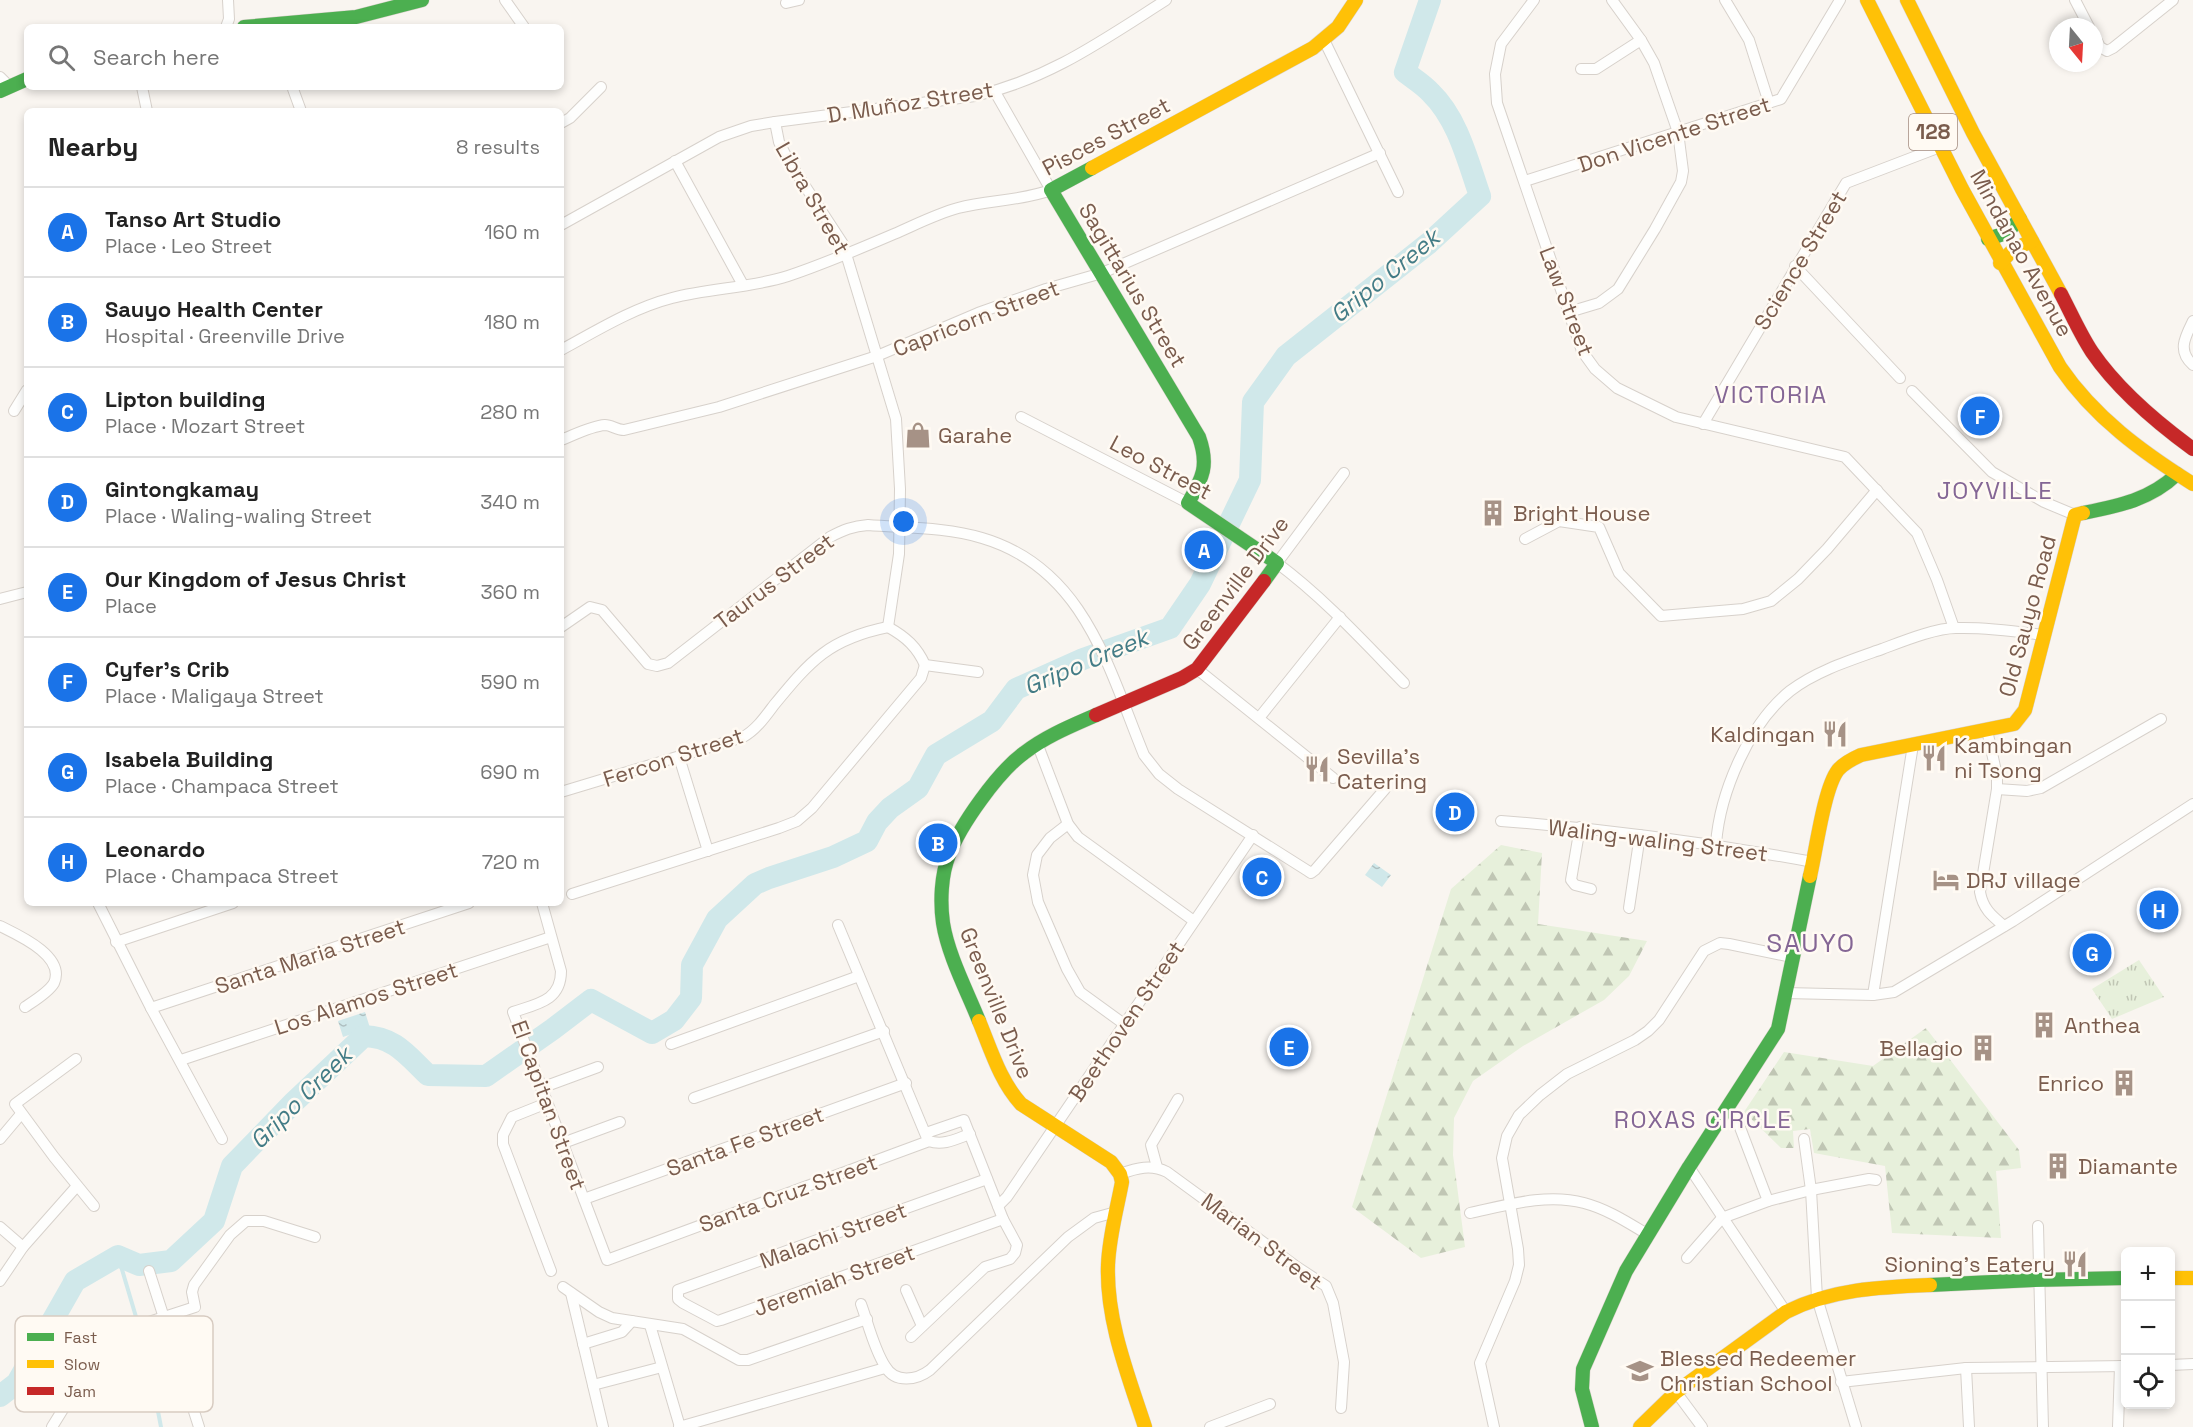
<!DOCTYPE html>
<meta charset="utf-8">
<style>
:root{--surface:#fff;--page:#f6f6f6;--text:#222;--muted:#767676;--line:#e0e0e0;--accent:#1a73e8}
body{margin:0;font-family:"Space Grotesk",sans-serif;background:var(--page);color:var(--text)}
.controls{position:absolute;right:18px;bottom:18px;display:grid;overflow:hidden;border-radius:9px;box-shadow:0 3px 9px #0003}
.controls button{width:54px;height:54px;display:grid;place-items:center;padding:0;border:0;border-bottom:2px solid var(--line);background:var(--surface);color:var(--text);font:30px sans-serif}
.compass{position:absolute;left:2049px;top:18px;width:54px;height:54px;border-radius:50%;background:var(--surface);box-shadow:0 3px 9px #0003;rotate:162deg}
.you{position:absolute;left:904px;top:522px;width:21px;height:21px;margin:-15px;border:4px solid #fff;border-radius:50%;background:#1a73e8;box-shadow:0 0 0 9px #1a73e833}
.badge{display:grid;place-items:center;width:39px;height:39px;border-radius:50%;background:var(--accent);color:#fff;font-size:20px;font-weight:700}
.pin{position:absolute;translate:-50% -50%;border:3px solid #fff;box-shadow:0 2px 6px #0006}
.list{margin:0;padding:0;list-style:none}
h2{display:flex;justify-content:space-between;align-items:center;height:78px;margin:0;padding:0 24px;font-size:26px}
h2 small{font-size:20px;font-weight:400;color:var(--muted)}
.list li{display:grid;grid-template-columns:39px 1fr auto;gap:18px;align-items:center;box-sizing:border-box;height:90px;padding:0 24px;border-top:2px solid var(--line)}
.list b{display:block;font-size:22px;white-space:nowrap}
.list p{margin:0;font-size:20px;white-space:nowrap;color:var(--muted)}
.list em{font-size:20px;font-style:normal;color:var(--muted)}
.icon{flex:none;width:33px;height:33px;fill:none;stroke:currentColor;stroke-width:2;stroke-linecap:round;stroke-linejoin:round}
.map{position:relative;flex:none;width:2193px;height:1427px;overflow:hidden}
.search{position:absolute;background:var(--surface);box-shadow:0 3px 9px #0003;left:24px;top:24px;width:540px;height:66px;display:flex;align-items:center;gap:15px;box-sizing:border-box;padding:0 21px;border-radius:9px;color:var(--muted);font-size:22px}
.panel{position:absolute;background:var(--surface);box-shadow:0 3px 9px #0003;left:24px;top:108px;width:540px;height:798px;border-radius:9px}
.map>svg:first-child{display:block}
.forest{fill:url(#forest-firs)}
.park{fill:url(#park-tufts)}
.water{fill:url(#water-ripples)}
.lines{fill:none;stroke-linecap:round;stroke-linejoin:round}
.stream{stroke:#d0e8ea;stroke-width:4}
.river{stroke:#d0e8ea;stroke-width:22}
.street-casing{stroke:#d7d1cb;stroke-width:12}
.fast-casing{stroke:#d9d2cb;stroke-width:15}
.slow-casing{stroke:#d9d2cb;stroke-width:15}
.jam-casing{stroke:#d9d2cb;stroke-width:15}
.street{stroke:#fefefd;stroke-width:10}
.fast{stroke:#4caf50;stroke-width:14}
.slow{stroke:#ffc107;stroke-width:14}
.jam{stroke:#c62828;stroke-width:14}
.labels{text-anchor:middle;stroke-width:5;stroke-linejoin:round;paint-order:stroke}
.shield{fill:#fffaf3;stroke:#a28b7f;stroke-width:1.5}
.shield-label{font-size:21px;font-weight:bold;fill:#7a5c4d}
.street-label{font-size:22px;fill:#7a5c4d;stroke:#fffaf3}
.poi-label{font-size:22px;fill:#7a5c4d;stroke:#fffaf3;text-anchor:start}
.water-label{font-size:24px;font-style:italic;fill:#437c86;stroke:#fffaf3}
.neighbourhood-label{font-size:24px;letter-spacing:1.5px;fill:#846695;stroke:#fffaf3}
.quarter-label{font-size:26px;letter-spacing:1.5px;fill:#846695;stroke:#fffaf3}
.key{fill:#fffaf3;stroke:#d7cbc1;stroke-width:1.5}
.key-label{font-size:16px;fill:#7a5c4d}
</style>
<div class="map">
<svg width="2193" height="1427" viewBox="0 0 2193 1427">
<defs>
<pattern id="forest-firs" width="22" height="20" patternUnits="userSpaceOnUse" patternTransform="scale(1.5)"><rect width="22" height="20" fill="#e7f0db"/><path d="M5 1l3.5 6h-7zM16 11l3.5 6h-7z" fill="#c0c6b4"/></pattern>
<pattern id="park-tufts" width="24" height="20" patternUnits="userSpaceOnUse" patternTransform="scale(1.5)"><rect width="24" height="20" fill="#e7f0db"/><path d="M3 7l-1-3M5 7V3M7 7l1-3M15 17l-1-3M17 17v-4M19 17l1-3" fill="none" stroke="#c0c6b4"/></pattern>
<pattern id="water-ripples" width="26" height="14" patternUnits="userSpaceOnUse" patternTransform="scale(1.5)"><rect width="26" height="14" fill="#d0e8ea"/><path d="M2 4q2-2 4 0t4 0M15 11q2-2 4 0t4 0" fill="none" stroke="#aebfc0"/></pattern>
</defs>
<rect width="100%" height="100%" fill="#f9f5f0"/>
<g class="forest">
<path d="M1501,845L1542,853L1538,924L1647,941L1629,976L1604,1000L1523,1046L1473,1081L1454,1118L1453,1155L1465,1247L1421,1258L1352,1207L1451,889Z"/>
<path d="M1926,1028L2019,1150L2021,1168L1996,1171L2001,1238L1892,1233L1885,1166L1814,1153L1810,1129L1793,1131L1794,1148H1781L1744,1112L1784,1052L1873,1066Z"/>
</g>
<path class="park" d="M2139,960L2164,997L2112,1019L2092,989Z"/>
<g class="water">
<path d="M1374,863L1391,875L1382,887L1365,875Z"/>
<path d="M365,1012L370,1028L343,1037L338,1021Z"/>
</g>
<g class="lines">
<path class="stream" d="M118,1256L147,1354L161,1427"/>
<path class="river" d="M0,1396L17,1383L75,1281L118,1256L139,1265L171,1261L214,1221L232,1166L294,1102L364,1036C395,1037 407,1055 428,1075L486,1076L553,1029L591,1000L652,1033L674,1020L691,998L692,965L717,919L755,884L769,878L833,857L867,841L877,822L890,808L918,788L936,755L992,721L1016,689L1083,659L1170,628L1200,584L1250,480L1253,402L1286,356L1429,243L1480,196C1468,162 1458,119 1431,93C1424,85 1414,79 1405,72L1430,0"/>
<g class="street-casing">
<g id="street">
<path d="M505,0L524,27"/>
<path d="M1534,0L1501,44L1495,74L1497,103L1582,351L1595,369L1617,388L1676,417L1845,457L1917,533L1937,580L1954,628"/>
<path d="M1725,0L1749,40L1769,103"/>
<path d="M2075,0L2089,27"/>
<path d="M786,3L799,0"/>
<path d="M226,27L229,19L228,0"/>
<path d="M2094,35L2100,47L2107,51L2113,48L2173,0"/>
<path d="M1324,40L1398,192"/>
<path d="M1581,69H1596L1641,40"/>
<path d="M0,77L10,87"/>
<path d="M142,87L147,111"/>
<path d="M293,89L301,111"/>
<path d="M775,122L779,142L788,160L843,244L896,419L900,489L899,554L888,627"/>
<path d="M561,123L570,118L601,87"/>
<path d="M675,161L743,285"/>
<path d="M1525,181L1781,99L1840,0"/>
<path d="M561,225L719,137L751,126L775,122L975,96C1049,79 1103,40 1166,0"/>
<path d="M1795,266L1900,378"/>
<path d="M1569,312L1599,303L1618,289L1655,229L1681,182L1683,171L1678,132L1654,63L1641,40L1612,0"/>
<path d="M2193,321C2185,337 2177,351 2193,365"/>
<path d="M561,350C596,331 633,308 672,298C710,288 751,288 788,276C824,264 859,249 894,234C915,225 936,214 958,208C989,200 1021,201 1051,190L995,92"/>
<path d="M1912,391L1992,472L2044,502L2075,515"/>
<path d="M14,411L27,390"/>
<path d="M1021,417L1188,503"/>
<path d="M1703,424L1846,183L1940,147"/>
<path d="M561,440C574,435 591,426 605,425C612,425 616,430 624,430L719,407L877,356L978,313L1046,289L1102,273L1380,153"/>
<path d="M1344,473L1277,563C1324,598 1363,641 1404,683"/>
<path d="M1525,539L1559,521L1599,527L1619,573L1661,616L1743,609L1771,601L1798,579L1827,549L1877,490"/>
<path d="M0,599L27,592"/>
<path d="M561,627L590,607L602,610L648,664L657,666L668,663L830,537C843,530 853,526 868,525C905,528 946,527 982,538C1084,568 1108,667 1144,755L1159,774L1178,789L1308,871L1311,873L1315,870L1385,789"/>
<path d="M888,627C906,637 917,647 925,665"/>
<path d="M925,665L978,672"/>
<path d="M1197,669L1333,778"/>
<path d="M1259,718L1340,617"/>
<path d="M1987,730L1997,776V789L1980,892C1983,909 1992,916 2004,926"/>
<path d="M1037,743L1068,824L1078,837L1194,921"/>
<path d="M679,757L708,851"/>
<path d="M1997,789L2027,791L2041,788L2161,719"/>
<path d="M561,792L743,737C756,730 765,717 774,705C811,660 829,639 888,627"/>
<path d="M1501,821C1606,829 1710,843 1813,862"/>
<path d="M1068,824L1050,838L1037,855L1033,875L1038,902L1067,969L1080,992L1124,1024"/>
<path d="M1580,827L1571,880L1575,885L1591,889"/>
<path d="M1716,844C1720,792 1749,724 1790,691C1816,671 1851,660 1882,649C1901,642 1935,628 1956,628C1985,627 2015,631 2043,635"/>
<path d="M572,894L779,828L797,821L812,808L921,678L925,665"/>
<path d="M98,903L151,1008L222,1139"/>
<path d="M542,903L561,971C561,1001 537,1004 513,1012L607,1260L929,1141C943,1146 956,1139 970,1134"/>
<path d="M1629,908L1640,835"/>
<path d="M838,925L927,1138"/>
<path d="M0,926C18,935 66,956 54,983C49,992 34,1001 25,1007"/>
<path d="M116,942L233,903"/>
<path d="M1785,993L1873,995L1894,992L2013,921L2193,804"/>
<path d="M1873,995L1913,745"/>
<path d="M151,1008L469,903"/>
<path d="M671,1044L859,976"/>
<path d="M76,1059L15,1104L54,1157L94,1206"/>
<path d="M181,1060L551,937"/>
<path d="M541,1088L598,1067"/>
<path d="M694,1098L884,1031"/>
<path d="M547,1103L512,1117L503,1135V1144L551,1271"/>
<path d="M1727,1108L1736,1117L1768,1201"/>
<path d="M0,1139L21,1114"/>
<path d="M1804,1139L1811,1190L1817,1298L1856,1427"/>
<path d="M563,1143L620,1122"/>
<path d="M1157,1167L1151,1145L1178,1099"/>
<path d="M1689,1167L1786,1312"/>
<path d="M1120,1174C1137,1168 1151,1164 1167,1172L1297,1267L1326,1286L1333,1303L1344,1362L1341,1408"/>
<path d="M987,1179L678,1290V1299L683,1303L717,1321L721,1320L1003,1219"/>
<path d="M584,1199L906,1083"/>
<path d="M998,1206L1007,1197L1253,835"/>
<path d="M1470,1213C1507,1205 1547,1193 1584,1203C1607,1209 1627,1222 1647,1234"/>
<path d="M2038,1226L2043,1427"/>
<path d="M0,1227L23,1247"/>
<path d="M1687,1258L1722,1218L1768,1201L1811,1190L1869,1179L1876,1180"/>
<path d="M149,1271L199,1427"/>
<path d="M0,1281L23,1247L77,1186"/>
<path d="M563,1287L599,1312L612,1318L683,1329L739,1360H748L867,1319"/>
<path d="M906,1290L922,1326"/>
<path d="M571,1293L603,1427"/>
<path d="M861,1304C868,1323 874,1349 885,1366C895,1384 917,1380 930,1370L1068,1237L1094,1218L1116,1212"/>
<path d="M650,1325L680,1427"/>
<path d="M911,1337L985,1267L1010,1259L1015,1253L1017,1245L1003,1219L964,1120L926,1133"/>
<path d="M583,1344L622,1332L632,1321"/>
<path d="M2170,1365L2193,1364"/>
<path d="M1966,1368L1969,1427"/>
<path d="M1841,1382L1966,1368L2126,1366"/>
<path d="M593,1385L662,1367"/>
<path d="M1676,1392L1702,1427"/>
<path d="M52,1427L109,1335L195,1307L192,1292L194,1285L230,1235L246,1221H264L315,1237"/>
<path d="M679,1427L885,1368"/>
<path d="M1210,1427L1270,1404"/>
<path d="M1494,1427L1480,1363L1515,1281L1519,1265L1518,1249L1502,1158L1507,1136L1519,1115L1540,1095L1567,1074L1635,1040L1648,1031L1659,1020L1704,951L1720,943L1729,944L1792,957"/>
<path d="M2118,1427L2120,1366"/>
</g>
</g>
<g class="fast-casing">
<g id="fast">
<path d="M244,27L356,17L422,0"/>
<path d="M0,91L27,79"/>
<path d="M1092,168L1051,190L1199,437C1209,465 1203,478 1188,503L1277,563L1264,581"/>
<path d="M1988,239L2006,233L2020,219"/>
<path d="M2083,513C2118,506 2150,500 2177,474"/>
<path d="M979,1021C967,991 948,955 943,923C940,902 941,875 949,855C960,825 998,772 1024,753C1046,736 1071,726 1096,715"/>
<path d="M1930,1285L2034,1280L2126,1278"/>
<path d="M1592,1427L1582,1389L1583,1369L1626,1271L1689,1167L1778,1029L1810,876"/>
</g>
</g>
<g class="slow-casing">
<g id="slow">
<path d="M1867,0L1962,189L2060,367C2094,417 2142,452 2193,484"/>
<path d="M1907,0L1973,133L2061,294"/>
<path d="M1092,168L1313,48L1338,27L1356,0"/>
<path d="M2000,263L2014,249L2032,241"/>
<path d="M1810,876C1816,851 1824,788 1838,770C1844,763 1852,759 1861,755L2014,724L2025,710L2075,515L2083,513"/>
<path d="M979,1021C991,1050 1000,1081 1021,1104L1111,1162L1120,1174L1122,1182C1117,1209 1109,1237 1108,1265C1106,1320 1128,1375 1145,1427"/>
<path d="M2170,1278H2193"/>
<path d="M1640,1427L1676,1392L1786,1312C1831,1289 1881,1287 1930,1285"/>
</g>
</g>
<g class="jam-casing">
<g id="jam">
<path d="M2061,294C2071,313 2080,334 2092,352C2118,390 2156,422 2193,449"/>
<path d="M1096,715L1182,678L1197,669L1264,581"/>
</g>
</g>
<use href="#street" class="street"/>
<use href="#fast" class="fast"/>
<use href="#slow" class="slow"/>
<use href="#jam" class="jam"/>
</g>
<defs>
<g id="shop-bare" transform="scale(2.07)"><path d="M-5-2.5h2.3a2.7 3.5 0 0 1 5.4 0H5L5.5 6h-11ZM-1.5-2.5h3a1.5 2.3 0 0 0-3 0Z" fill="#a69286" stroke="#fffaf3" stroke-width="2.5" paint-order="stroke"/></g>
<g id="building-bare" transform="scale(2.07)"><path d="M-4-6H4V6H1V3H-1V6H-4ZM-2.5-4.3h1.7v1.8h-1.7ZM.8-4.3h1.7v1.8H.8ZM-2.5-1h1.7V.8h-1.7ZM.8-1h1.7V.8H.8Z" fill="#a69286" stroke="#fffaf3" stroke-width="2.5" paint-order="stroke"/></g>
<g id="restaurant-bare" transform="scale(2.07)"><path d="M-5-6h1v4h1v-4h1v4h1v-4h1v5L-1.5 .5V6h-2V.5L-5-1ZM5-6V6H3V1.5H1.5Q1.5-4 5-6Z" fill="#a69286" stroke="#fffaf3" stroke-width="2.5" paint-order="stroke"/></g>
<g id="hotel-bare" transform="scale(2.07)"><path d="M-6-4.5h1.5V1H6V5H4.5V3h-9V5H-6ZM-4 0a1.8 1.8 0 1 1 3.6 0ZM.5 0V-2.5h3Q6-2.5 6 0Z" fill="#a69286" stroke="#fffaf3" stroke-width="2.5" paint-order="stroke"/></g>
<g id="school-bare" transform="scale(2.07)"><path d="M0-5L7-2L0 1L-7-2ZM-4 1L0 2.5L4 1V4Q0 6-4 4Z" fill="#a69286" stroke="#fffaf3" stroke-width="2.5" paint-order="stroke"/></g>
</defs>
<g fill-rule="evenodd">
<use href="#shop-bare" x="918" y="435"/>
<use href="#building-bare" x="1493" y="513"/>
<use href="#restaurant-bare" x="1835" y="734"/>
<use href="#restaurant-bare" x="1934" y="758"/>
<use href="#restaurant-bare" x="1317" y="769"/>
<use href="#hotel-bare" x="1946" y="880"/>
<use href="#building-bare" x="2044" y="1025"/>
<use href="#building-bare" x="1983" y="1048"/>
<use href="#building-bare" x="2124" y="1083"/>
<use href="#building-bare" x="2058" y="1166"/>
<use href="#restaurant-bare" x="2075" y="1264"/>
<use href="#school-bare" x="1640" y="1371"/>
</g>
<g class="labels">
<rect class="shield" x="1909" y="114" width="48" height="36" rx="4.5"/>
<g class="shield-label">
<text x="1933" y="139">128</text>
</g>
<g class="street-label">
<text transform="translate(910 102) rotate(-9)" y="8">D. Muñoz Street</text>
<text transform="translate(1674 134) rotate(-18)" y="8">Don Vicente Street</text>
<text transform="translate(1106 136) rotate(-28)" y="8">Pisces Street</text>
<text transform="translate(813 198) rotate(60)" y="8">Libra Street</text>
<text transform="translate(2022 253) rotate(61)" y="8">Mindanao Avenue</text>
<text transform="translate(1800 260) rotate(-59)" y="8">Science Street</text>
<text transform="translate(1133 285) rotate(59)" y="8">Sagittarius Street</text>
<text transform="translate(1567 301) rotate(69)" y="8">Law Street</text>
<text transform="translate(976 318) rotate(-21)" y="8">Capricorn Street</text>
<text transform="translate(1161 467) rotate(28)" y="8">Leo Street</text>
<text transform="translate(774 581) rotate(-37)" y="8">Taurus Street</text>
<text transform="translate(1235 583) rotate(-53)" y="8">Greenville Drive</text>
<text transform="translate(2027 616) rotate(-75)" y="8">Old Sauyo Road</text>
<text transform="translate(673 757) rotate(-18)" y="8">Fercon Street</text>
<text transform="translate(1658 840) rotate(7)" y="8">Waling-waling Street</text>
<text transform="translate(310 956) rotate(-18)" y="8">Santa Maria Street</text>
<text transform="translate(366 998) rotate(-18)" y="8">Los Alamos Street</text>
<text transform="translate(997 1003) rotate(68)" y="8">Greenville Drive</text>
<text transform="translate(1126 1021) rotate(-56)" y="8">Beethoven Street</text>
<text transform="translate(549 1105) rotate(70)" y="8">El Capitan Street</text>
<text transform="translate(745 1141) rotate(-20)" y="8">Santa Fe Street</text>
<text transform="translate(788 1193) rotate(-20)" y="8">Santa Cruz Street</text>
<text transform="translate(833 1235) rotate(-20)" y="8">Malachi Street</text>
<text transform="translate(1262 1241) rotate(37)" y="8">Marian Street</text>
<text transform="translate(834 1280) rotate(-20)" y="8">Jeremiah Street</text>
</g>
<g class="poi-label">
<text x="938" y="443">Garahe</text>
<text x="1513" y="521">Bright House</text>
<text x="1815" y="742" text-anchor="end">Kaldingan</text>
<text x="1954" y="753">Kambingan<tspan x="1954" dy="25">ni Tsong</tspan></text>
<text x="1337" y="764">Sevilla’s<tspan x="1337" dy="25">Catering</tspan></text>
<text x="1966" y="888">DRJ village</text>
<text x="2064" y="1033">Anthea</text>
<text x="1963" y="1056" text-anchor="end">Bellagio</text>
<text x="2104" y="1091" text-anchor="end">Enrico</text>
<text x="2078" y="1174">Diamante</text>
<text x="2055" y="1272" text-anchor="end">Sioning's Eatery</text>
<text x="1660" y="1366">Blessed Redeemer<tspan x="1660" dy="25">Christian School</tspan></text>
</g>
<g class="water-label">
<text transform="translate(1385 276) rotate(-39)" y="8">Gripo Creek</text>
<text transform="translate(1086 662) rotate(-23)" y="8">Gripo Creek</text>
<text transform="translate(301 1098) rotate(-45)" y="8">Gripo Creek</text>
</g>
<g class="neighbourhood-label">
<text x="1771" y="403">VICTORIA</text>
<text x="1995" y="499">JOYVILLE</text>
<text x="1703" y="1128">ROXAS CIRCLE</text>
</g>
<g class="quarter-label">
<text x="1811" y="952">SAUYO</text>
</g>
</g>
<rect x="15" y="1316" width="198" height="96" rx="9" class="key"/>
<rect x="27" y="1333" width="27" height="8" fill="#4caf50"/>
<rect x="27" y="1360" width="27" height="8" fill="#ffc107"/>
<rect x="27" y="1387" width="27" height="8" fill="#c62828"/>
<g class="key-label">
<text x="64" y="1343">Fast</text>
<text x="64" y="1370">Slow</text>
<text x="64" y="1397">Jam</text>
</g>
</svg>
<div class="controls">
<button>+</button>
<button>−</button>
<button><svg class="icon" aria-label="locate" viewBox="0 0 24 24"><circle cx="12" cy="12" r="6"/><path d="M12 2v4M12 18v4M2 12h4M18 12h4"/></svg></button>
</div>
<svg class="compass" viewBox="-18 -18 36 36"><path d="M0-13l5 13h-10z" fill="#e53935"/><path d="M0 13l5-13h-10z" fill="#767676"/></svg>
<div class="you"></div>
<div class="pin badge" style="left:1204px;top:550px">A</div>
<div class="pin badge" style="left:938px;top:843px">B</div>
<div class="pin badge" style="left:1262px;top:877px">C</div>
<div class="pin badge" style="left:1455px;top:812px">D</div>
<div class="pin badge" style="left:1289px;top:1047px">E</div>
<div class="pin badge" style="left:1980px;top:416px">F</div>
<div class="pin badge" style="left:2092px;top:953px">G</div>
<div class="pin badge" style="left:2159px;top:910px">H</div>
<div class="search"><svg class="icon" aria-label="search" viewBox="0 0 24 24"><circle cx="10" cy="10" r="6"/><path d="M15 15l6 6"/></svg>Search here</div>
<section class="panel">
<h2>Nearby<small>8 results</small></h2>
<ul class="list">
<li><span class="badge">A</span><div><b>Tanso Art Studio</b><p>Place · Leo Street</p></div><em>160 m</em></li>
<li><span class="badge">B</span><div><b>Sauyo Health Center</b><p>Hospital · Greenville Drive</p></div><em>180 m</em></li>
<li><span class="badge">C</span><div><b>Lipton building</b><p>Place · Mozart Street</p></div><em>280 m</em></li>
<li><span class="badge">D</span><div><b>Gintongkamay</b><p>Place · Waling-waling Street</p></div><em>340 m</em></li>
<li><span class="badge">E</span><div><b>Our Kingdom of Jesus Christ</b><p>Place</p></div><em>360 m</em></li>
<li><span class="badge">F</span><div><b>Cyfer's Crib</b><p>Place · Maligaya Street</p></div><em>590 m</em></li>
<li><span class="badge">G</span><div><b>Isabela Building</b><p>Place · Champaca Street</p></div><em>690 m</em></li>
<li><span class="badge">H</span><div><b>Leonardo</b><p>Place · Champaca Street</p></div><em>720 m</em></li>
</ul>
</section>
</div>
